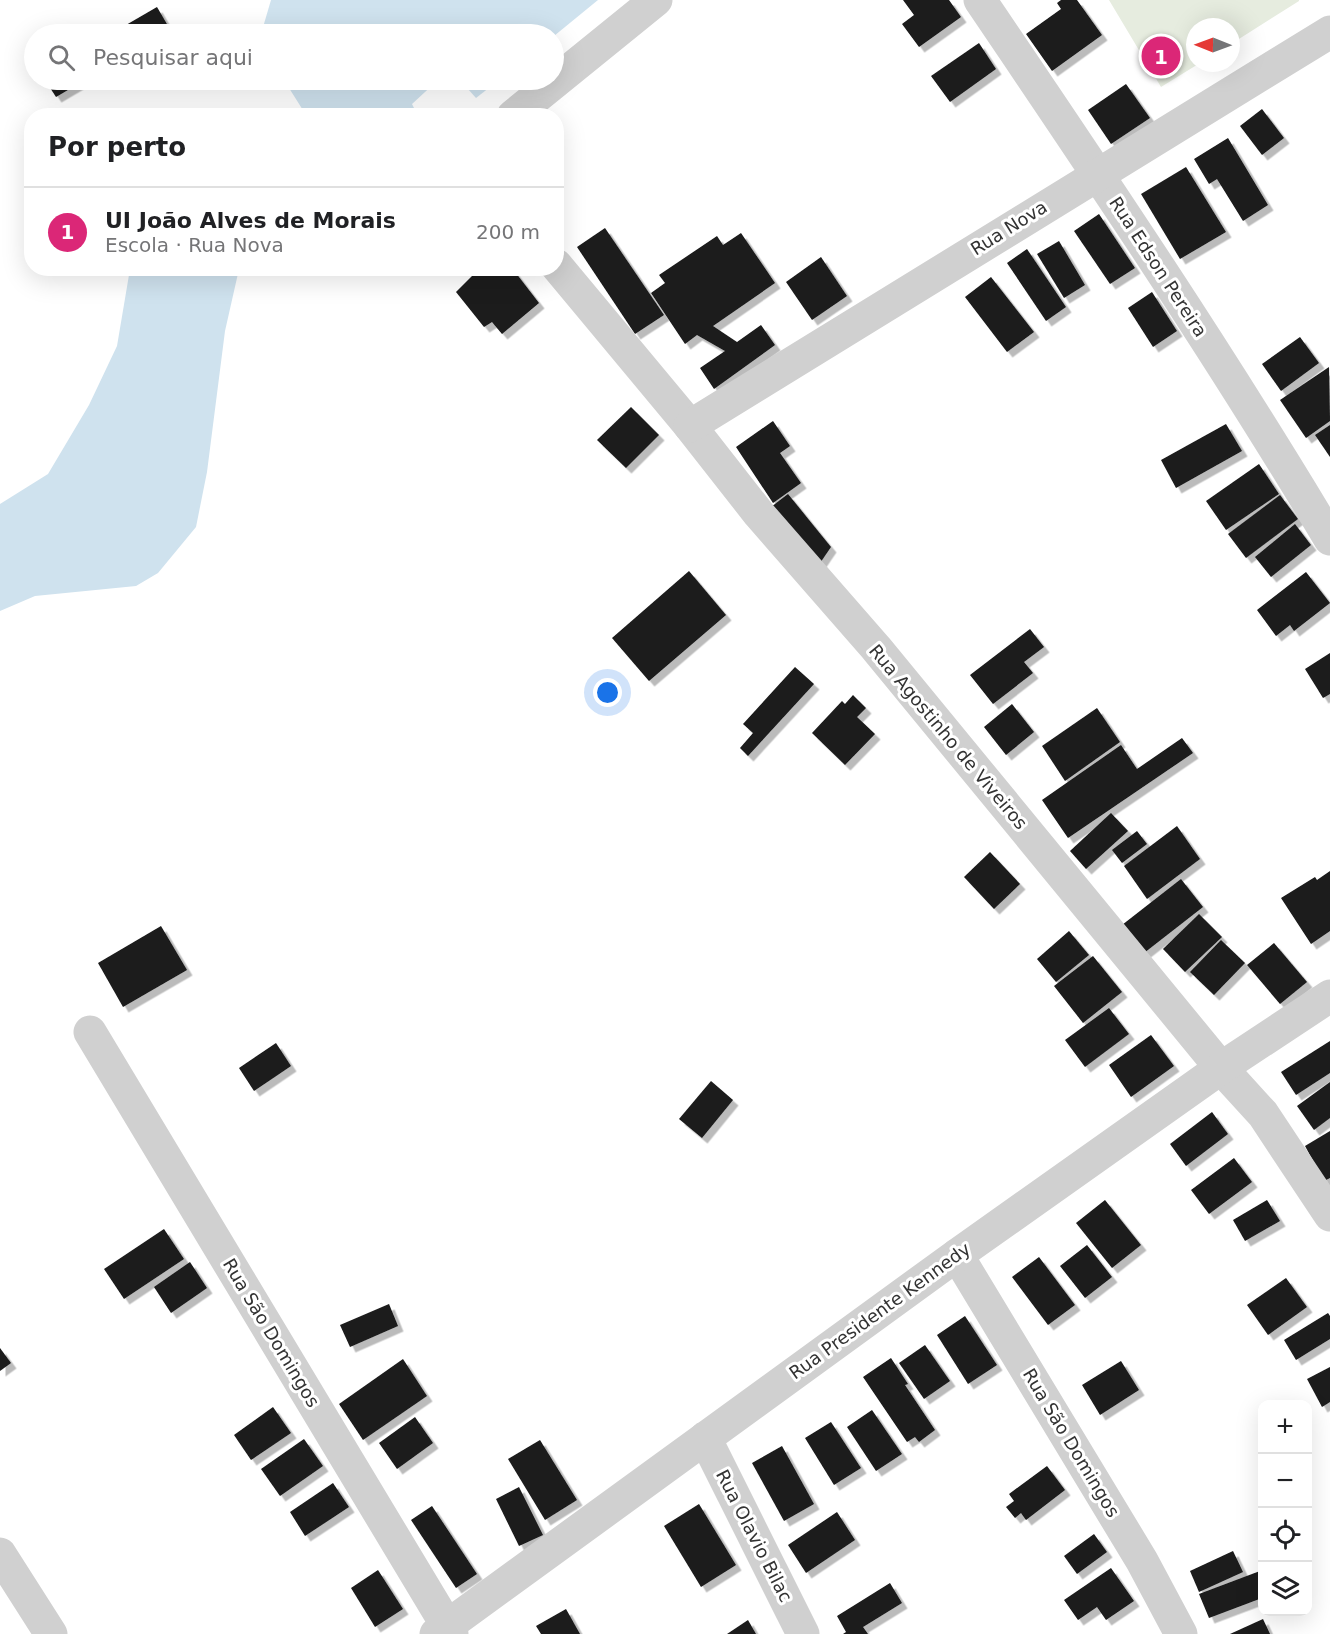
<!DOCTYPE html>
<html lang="pt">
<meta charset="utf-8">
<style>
:root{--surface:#fff;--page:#f6f6f6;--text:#202124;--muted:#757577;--line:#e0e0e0;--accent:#db2777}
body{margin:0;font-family:"DejaVu Sans",sans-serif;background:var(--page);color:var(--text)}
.controls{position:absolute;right:18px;bottom:18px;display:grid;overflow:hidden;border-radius:12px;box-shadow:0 6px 24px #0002}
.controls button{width:54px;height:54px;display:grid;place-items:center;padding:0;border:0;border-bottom:2px solid var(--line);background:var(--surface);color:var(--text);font:30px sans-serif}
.compass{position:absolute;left:1186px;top:18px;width:54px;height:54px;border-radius:50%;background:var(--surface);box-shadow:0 6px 24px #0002;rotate:271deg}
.you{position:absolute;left:608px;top:693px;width:21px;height:21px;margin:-15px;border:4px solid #fff;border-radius:50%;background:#1a73e8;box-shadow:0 0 0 9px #1a73e833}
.badge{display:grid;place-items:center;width:39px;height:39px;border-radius:50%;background:var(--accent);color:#fff;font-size:20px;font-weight:700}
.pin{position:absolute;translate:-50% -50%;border:3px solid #fff;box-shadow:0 2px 6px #0006}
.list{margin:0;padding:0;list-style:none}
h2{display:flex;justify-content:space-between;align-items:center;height:78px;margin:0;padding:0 24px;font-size:26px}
h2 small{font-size:20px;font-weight:400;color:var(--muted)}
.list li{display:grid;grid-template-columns:39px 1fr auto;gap:18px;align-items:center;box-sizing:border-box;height:90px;padding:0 24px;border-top:2px solid var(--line)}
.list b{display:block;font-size:22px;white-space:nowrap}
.list p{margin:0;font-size:20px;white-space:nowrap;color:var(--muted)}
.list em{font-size:20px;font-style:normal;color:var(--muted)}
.icon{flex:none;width:33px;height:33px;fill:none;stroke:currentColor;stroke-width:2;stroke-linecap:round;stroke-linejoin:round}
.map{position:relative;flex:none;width:1330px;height:1634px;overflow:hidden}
.search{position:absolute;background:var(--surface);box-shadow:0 6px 24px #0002;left:24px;top:24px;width:540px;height:66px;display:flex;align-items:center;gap:15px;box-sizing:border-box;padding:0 21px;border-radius:33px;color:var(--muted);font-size:22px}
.panel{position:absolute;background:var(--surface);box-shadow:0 6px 24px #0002;left:24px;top:108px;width:540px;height:168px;border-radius:24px}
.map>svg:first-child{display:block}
.green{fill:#e6ecdf}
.water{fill:#cfe2ee}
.building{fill:#1a1a1a;filter:url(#shadow)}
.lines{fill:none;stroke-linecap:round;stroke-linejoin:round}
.minor{stroke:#d0d0d0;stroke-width:33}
.labels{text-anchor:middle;stroke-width:6;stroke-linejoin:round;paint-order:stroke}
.street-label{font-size:18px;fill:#333;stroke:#fff}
</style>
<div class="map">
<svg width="1330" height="1634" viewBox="0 0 1330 1634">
<defs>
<filter id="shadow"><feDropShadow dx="5.5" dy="5.5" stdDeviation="0" flood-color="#0004"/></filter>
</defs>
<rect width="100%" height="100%" fill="#fff"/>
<path class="green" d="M1109,0H1299V1L1231,44V27H1195V63H1200L1161,87Z"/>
<g class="water">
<path d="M271,0H598L554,36L261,34Z"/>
<path d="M284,80H438L412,104L418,116L306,115Z"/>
<path d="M460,80H499L476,98Z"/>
<path d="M130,269H239L225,331L207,472L196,527L158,573L136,586L35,596L0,611V504L48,474L89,405L117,346Z"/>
</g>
<g class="building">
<path d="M903,0H949L961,17L919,47L902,24L914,15Z"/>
<path d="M1061,0H1077L1102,35L1052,71L1026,34L1061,9L1057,3Z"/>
<path d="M157,7L171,31L165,34H132L126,25Z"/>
<path d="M979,43L996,69L950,102L931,76Z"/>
<path d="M34,45V61L27,49Z"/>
<path d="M45,80H85L56,97Z"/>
<path d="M1126,84L1150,118L1111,144L1088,110Z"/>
<path d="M1262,109L1284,138L1262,155L1240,126Z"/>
<path d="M1228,138L1268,205L1243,221L1217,179L1209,184L1194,159Z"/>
<path d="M1186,167L1226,232L1180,259L1141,194Z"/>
<path d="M1099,214L1135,268L1110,284L1074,231Z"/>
<path d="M605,228L664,315L635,334L577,247Z"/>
<path d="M741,233L775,283L713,326L737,342L761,325L775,345L714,389L700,368L725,351L697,335L685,344L651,293L665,283L659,275L717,236L723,245Z"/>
<path d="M1059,241L1085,285L1064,298L1037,254Z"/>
<path d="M1027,249L1066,307L1046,321L1007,263Z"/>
<path d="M821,257L847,296L812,320L786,282Z"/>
<path d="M480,268H512L539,303L502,334L492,322L484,327L456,292Z"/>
<path d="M991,277L1034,332L1007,352L965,297Z"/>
<path d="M1152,292L1177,331L1153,347L1128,308Z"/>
<path d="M1300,337L1319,363L1281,391L1262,364Z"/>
<path d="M1329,367L1330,421L1306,438L1280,400Z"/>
<path d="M631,407L659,435L626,468L597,440Z"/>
<path d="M773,421L790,446L780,453L801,483L773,503L736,447Z"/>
<path d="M1226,424L1242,451L1176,488L1161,460Z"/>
<path d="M1330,425V457L1315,435Z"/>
<path d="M1259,464L1279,494L1226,530L1206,501Z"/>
<path d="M788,494L831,547L818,566L771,507Z"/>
<path d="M1280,495L1298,519L1246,558L1228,534Z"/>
<path d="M1295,524L1311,545L1271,577L1255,557Z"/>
<path d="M689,571L726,615L649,681L612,638Z"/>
<path d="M1306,572L1330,603L1294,631L1290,625L1276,636L1257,610Z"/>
<path d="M1030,629L1044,647L1024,662L1033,673L993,704L970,675Z"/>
<path d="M1330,653V694L1323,698L1305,669Z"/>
<path d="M795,667L814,684L748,756L740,748L753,733L743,724Z"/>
<path d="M853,695L866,708L857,717L875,734L845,765L812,733L842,701L845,704Z"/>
<path d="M1012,704L1034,732L1006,755L984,727Z"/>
<path d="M1097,708L1120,742L1065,781L1042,746Z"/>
<path d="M1182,738L1193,753L1068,838L1042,800L1121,745L1137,769Z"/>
<path d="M1111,813L1128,831L1086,869L1070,851Z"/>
<path d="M1177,826L1200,859L1147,899L1124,866Z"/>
<path d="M1137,831L1147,844L1122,863L1112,850Z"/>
<path d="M990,852L1020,884L994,909L964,877Z"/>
<path d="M1330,871V931L1311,944L1281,898L1315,877L1317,880Z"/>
<path d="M1181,879L1203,907L1144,953L1122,925Z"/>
<path d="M1199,914L1222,937L1185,972L1163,949Z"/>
<path d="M161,926L187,970L123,1007L98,963Z"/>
<path d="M1069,931L1089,955L1056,982L1037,959Z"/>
<path d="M1221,940L1245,963L1214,995L1190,972Z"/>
<path d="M1274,943L1307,982L1280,1004L1247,965Z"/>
<path d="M1093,956L1122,992L1083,1023L1054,986Z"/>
<path d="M1109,1008L1129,1034L1085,1067L1065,1040Z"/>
<path d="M1151,1035L1174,1066L1131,1097L1109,1065Z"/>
<path d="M1330,1041V1073L1296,1095L1281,1072Z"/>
<path d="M276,1043L291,1066L254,1091L239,1068Z"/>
<path d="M711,1081L733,1100L702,1138L679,1119Z"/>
<path d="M1330,1082V1118L1314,1130L1297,1106Z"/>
<path d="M1212,1112L1228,1134L1186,1166L1170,1144Z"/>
<path d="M1330,1131V1178L1324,1181L1305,1146Z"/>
<path d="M1234,1158L1252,1182L1209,1214L1191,1190Z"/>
<path d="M1105,1200L1141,1245L1112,1268L1076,1223Z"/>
<path d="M1267,1200L1280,1221L1245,1241L1233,1220Z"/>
<path d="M164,1229L184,1259L124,1299L104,1269Z"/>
<path d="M1087,1245L1112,1277L1085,1298L1060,1266Z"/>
<path d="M1039,1257L1075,1305L1048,1325L1012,1277Z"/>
<path d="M190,1262L207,1288L171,1313L154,1287Z"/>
<path d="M1286,1278L1307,1307L1268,1335L1247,1305Z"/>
<path d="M389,1304L398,1326L350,1347L340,1325Z"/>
<path d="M1328,1313L1330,1316V1339L1296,1360L1284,1340Z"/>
<path d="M965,1316L997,1365L968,1384L937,1335Z"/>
<path d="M925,1345L950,1381L924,1399L899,1363Z"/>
<path d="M0,1348L11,1363L0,1371Z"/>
<path d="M891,1358L908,1384L905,1385L935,1430L919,1442L915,1437L907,1442L863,1377Z"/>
<path d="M403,1359L427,1396L363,1440L339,1404Z"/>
<path d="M1121,1361L1139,1390L1100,1415L1082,1385Z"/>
<path d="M1330,1367V1402L1322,1407L1307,1379Z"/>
<path d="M273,1407L291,1433L251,1460L234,1435Z"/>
<path d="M872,1410L902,1454L876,1471L847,1427Z"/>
<path d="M415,1417L433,1443L397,1469L379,1443Z"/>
<path d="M831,1422L861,1468L834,1485L805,1438Z"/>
<path d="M304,1439L323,1466L280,1496L261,1469Z"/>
<path d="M540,1440L577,1500L545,1520L508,1459Z"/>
<path d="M782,1446L814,1504L784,1521L752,1463Z"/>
<path d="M1047,1466L1065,1490L1026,1520L1021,1513L1015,1518L1006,1507L1014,1501L1009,1494Z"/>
<path d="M333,1483L349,1507L305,1536L290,1512Z"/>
<path d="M519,1487L543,1535L519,1546L496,1499Z"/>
<path d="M699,1504L736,1565L701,1587L664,1526Z"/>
<path d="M432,1506L477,1574L456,1588L411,1520Z"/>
<path d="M837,1512L855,1540L806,1573L788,1545Z"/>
<path d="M1094,1534L1107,1552L1077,1574L1064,1556Z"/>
<path d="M1233,1551L1243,1572L1199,1592L1190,1571Z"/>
<path d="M1111,1568L1134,1601L1106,1620L1097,1607L1078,1620L1064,1600Z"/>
<path d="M378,1570L403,1609L375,1627L351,1588Z"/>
<path d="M1260,1571L1262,1577V1598L1209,1618L1199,1594Z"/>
<path d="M890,1583L902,1603L863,1627L868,1634H843L846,1632L837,1616Z"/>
<path d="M566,1609L580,1634H541L536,1626Z"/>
<path d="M1263,1619L1270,1634H1230Z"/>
<path d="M748,1620L756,1634H727Z"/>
</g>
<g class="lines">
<g class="minor">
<path d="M980,0C1100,177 1220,355 1330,539"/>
<path d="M513,116L656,0"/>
<path d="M556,265L690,426L759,514L876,648L1221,1068L1263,1114L1330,1215"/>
<path d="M690,426L1330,32"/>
<path d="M90,1032L452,1634"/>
<path d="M957,1255L1142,1561L1181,1634"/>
<path d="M705,1438L803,1634"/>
<path d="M0,1554L51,1634"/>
<path d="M436,1634L957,1255L1221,1068L1330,996"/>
</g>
</g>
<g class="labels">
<g class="street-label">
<text transform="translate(1009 228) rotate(-32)" y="6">Rua Nova</text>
<text transform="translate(1158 267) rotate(57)" y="6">Rua Edson Pereira</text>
<text transform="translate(948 737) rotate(50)" y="6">Rua Agostinho de Viveiros</text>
<text transform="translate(880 1311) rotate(-36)" y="6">Rua Presidente Kennedy</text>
<text transform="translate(271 1333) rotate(59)" y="6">Rua São Domingos</text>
<text transform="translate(1071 1443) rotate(59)" y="6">Rua São Domingos</text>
<text transform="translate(754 1536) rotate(63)" y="6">Rua Olavio Bilac</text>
</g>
</g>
</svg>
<div class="controls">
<button>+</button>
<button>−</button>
<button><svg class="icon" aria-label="locate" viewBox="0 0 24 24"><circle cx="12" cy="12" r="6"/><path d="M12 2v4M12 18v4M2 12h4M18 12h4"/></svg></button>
<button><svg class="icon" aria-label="layers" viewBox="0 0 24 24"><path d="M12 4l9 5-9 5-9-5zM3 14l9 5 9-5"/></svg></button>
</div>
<svg class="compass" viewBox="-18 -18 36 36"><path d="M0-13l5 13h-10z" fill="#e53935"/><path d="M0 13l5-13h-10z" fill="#757577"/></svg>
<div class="you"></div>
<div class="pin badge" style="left:1161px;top:56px">1</div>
<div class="search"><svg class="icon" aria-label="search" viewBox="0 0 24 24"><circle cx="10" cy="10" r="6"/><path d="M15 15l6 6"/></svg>Pesquisar aqui</div>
<section class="panel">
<h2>Por perto<small></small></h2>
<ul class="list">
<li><span class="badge">1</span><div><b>UI João Alves de Morais</b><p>Escola · Rua Nova</p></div><em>200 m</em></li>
</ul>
</section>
</div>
